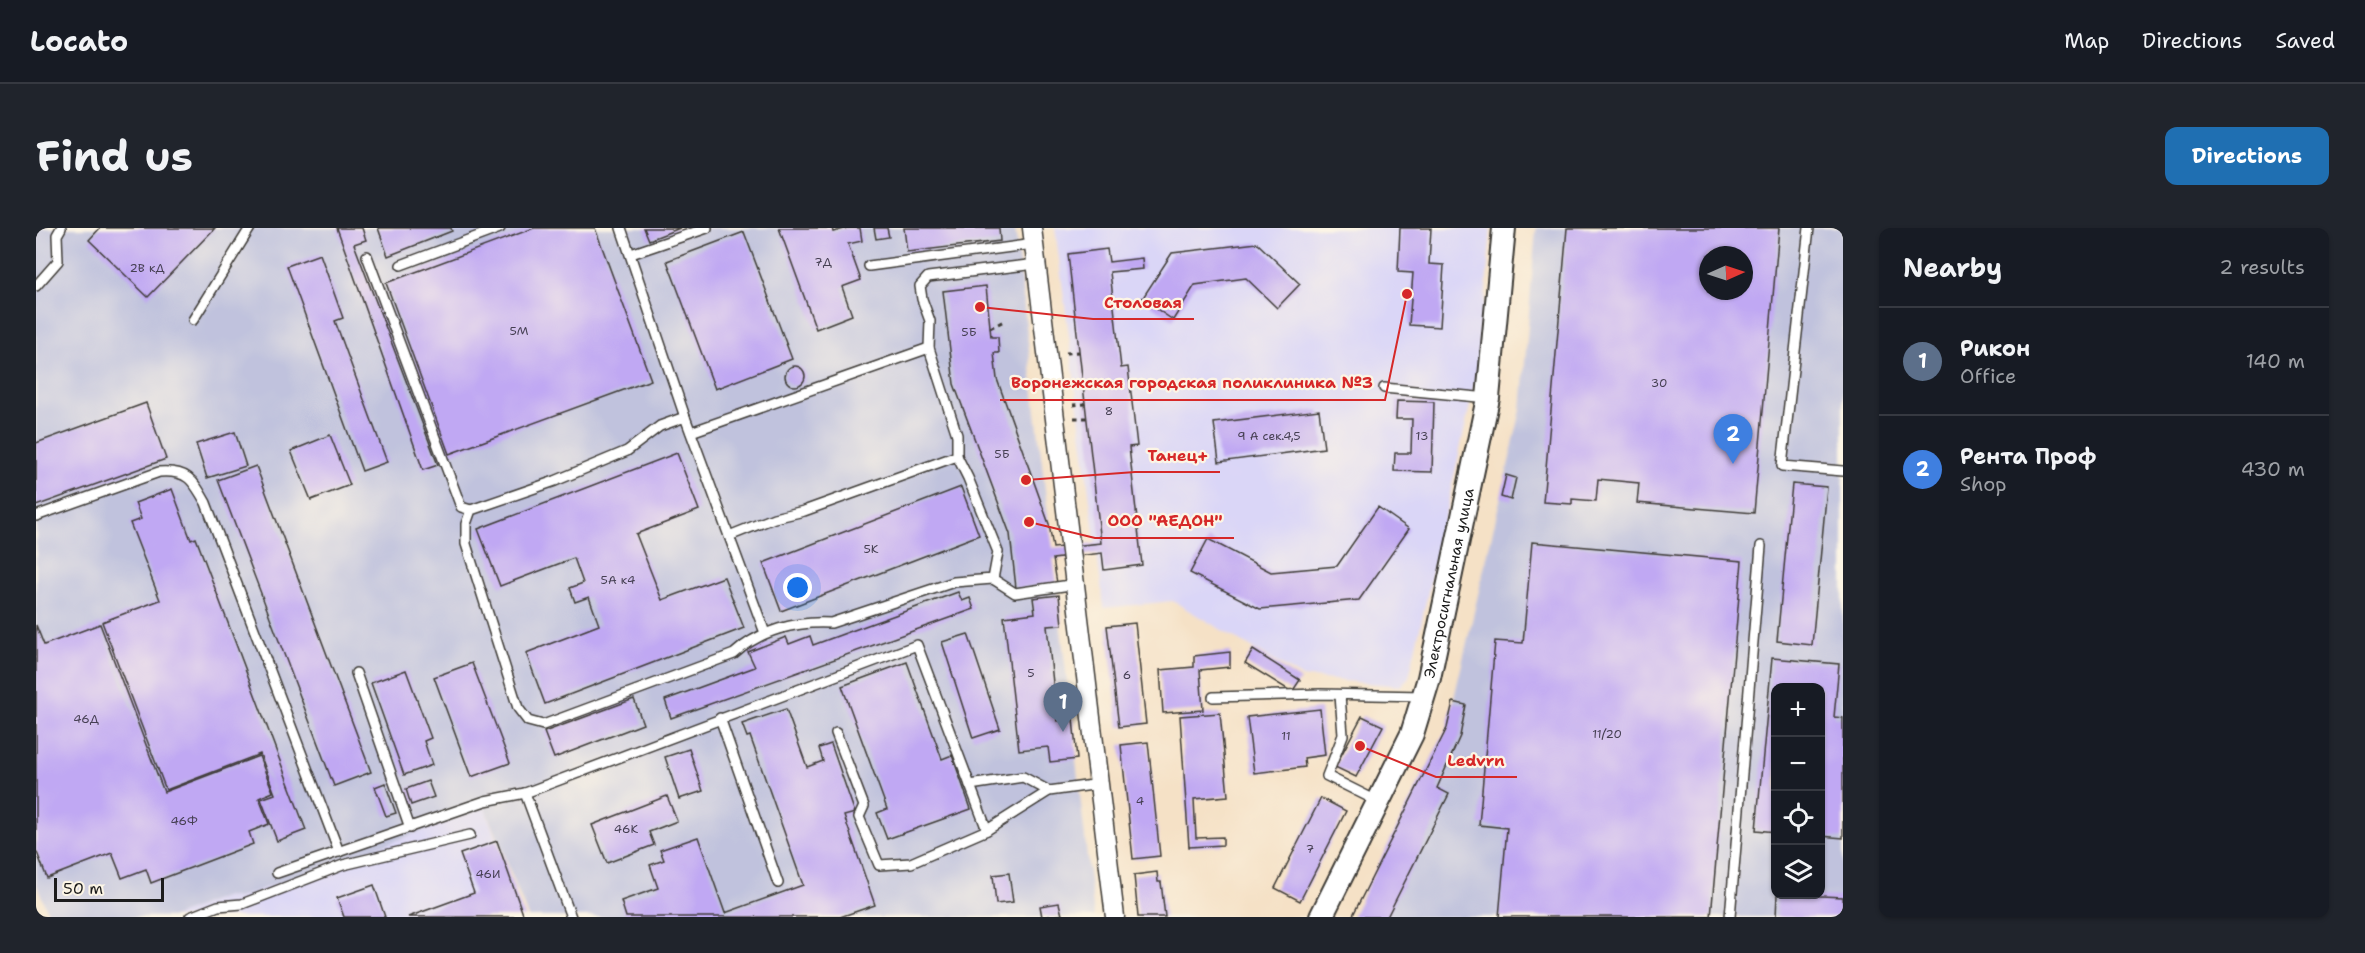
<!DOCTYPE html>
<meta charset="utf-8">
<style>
:root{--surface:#171b24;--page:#20242c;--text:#f1f3f6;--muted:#9ea1a6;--line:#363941;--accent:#1f6fb2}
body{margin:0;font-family:"Shantell Sans",sans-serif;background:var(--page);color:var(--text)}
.controls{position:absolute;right:18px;bottom:18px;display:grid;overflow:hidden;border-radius:12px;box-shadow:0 2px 4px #0004}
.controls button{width:54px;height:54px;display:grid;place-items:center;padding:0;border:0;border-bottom:2px solid var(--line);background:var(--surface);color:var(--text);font:30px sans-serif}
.compass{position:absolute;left:1663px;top:18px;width:54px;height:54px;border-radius:50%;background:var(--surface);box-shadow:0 2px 4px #0004;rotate:87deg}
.scale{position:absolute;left:18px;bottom:15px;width:110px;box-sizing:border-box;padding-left:6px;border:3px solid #1c1c1c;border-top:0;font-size:16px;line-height:21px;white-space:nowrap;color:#1c1c1c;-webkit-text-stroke:4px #fcf5e5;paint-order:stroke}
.you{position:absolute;left:762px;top:360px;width:21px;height:21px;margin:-15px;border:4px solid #fff;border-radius:50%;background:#1a73e8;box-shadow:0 0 0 9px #1a73e833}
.badge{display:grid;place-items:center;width:39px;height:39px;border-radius:50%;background:var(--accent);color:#fff;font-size:20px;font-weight:700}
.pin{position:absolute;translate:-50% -50px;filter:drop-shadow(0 2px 3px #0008)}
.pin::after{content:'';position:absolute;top:32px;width:21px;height:18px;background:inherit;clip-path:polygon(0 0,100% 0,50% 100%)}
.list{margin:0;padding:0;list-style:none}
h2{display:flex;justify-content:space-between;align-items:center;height:78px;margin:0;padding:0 24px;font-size:26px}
h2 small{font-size:20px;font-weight:400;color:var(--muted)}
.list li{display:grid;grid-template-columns:39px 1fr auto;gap:18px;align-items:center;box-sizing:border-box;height:108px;padding:0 24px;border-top:2px solid var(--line)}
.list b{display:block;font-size:22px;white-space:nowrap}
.list p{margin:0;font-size:20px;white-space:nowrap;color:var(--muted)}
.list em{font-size:20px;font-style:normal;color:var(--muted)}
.icon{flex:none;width:33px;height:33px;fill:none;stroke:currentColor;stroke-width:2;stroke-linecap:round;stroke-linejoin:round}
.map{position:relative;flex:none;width:1807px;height:689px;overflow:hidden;border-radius:12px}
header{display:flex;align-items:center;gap:36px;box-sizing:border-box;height:84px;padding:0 30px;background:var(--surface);border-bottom:2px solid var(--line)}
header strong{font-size:28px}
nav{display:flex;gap:33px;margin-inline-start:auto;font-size:21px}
.intro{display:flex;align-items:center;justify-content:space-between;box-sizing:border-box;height:144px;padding:0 36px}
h1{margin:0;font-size:42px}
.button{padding:15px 27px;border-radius:12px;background:var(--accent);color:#fff;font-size:21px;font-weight:700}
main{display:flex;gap:36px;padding:0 36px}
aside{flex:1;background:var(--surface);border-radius:12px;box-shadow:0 2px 4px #0004}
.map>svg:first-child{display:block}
.built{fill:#dad6f7}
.industrial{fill:#c0c2dd;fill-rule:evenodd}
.building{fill:#c0a8f3;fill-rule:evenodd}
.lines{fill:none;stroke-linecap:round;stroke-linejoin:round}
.service-casing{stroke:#3d3a36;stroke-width:12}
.minor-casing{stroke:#3d3a36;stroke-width:21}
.tertiary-casing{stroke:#3d3a36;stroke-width:26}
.path{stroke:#3d3a36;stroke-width:3;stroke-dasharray:4.5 4.5;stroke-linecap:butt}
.service{stroke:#fff;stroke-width:9}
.minor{stroke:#fff;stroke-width:18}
.tertiary{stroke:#fff;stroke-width:22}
.labels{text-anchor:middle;stroke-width:4.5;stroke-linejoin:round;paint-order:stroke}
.number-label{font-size:12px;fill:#453f52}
.street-label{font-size:15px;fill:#1c1c1c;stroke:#fcf5e5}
.leader{fill:none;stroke:#d62828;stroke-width:2}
.callout-dot{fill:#d62828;stroke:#fcf5e5;stroke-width:2}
.callout-label{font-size:16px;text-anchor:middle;font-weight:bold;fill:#d62828;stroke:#fcf5e5;stroke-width:4.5;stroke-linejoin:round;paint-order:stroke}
</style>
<header>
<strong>Locato</strong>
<nav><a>Map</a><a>Directions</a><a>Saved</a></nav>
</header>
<div class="intro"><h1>Find us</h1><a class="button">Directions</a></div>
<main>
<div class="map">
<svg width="1807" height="689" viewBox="0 0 1807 689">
<rect width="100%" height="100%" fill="#fcf5e5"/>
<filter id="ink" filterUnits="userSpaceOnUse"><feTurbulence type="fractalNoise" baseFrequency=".0167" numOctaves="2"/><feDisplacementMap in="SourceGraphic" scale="12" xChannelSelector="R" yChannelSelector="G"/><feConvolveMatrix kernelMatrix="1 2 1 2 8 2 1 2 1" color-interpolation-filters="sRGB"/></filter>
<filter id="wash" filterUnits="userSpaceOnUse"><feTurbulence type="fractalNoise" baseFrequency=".008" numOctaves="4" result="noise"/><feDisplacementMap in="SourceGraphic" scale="24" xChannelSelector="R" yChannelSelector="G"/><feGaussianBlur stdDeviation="1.35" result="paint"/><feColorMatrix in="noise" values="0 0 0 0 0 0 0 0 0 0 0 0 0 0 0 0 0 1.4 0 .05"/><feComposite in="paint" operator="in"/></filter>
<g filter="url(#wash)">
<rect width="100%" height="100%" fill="#f5e1c6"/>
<g class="built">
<path d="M1019,0H1455L1444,132L1373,449L1364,458L1265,449L1137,373L1068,380Z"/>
<path d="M449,580L488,689H137L190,668L201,670Z"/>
</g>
<g class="industrial">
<path d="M0,0H979L1058,689H492L449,580L201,670L190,668L137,689H14L0,655Z"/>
<path d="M1500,0H1807V689H1316L1411,500L1485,182ZM1672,27H1708V63H1672ZM1740,460H1784V666H1740Z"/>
</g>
<g id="blocks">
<g class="building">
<path d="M64,0H179L112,69L53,12Z"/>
<path d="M301,0H326L330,12L318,16L402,237L387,242Z"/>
<path d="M342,0H415L416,3L352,28Z"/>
<path d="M498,0H559L615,152L413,226L350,55Z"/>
<path d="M608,0H644L613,12Z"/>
<path d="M743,0H796L797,4L812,0H824L826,13L812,16L825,52L806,59L816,87L780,101Z"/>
<path d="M838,0H851L853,9L840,11Z"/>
<path d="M868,0H963L964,13L871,24Z"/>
<path d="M1364,0H1395L1393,36L1408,37L1404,99L1373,97L1377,45L1362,44Z"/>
<path d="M1531,0H1743L1718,285L1601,275L1603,255L1562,251L1560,273L1536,271V276L1507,274ZM1672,27H1708V63H1672Z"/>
<path d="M708,4L756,131L679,161L631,33Z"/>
<path d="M1221,15L1264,56L1241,80L1210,50L1159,57L1137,92L1106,71L1136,25Z"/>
<path d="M1071,21L1073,34L1106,30L1107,41L1074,44L1085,140L1092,139L1101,218L1093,219L1106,337L1068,342L1066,325L1017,331L1021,355L980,360L974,306L918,156L907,63L950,58L955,109H962L963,125H958L961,151L1013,296L1017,320L1065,315L1032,26Z"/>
<path d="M284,26L307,90L299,93L351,234L326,243L251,38Z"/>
<circle cx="759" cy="148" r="10"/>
<path d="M1361,173L1398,174L1396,244L1358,243L1359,225H1375L1376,191H1360Z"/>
<path d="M110,175L130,231L0,278V215Z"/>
<path d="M1283,182L1288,220L1183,234L1178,195Z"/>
<path d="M199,204L210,238L171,250L160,216Z"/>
<path d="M294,207L314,257L275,272L255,223Z"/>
<path d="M641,225L663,282L600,306L626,372L688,349L708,400L509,476L490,425L563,397L553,369L539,374L534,360L547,355L538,330L464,358L442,301Z"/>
<path d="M220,238L335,544L298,558L182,252Z"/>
<path d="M1470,247L1480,250L1475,272L1465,269Z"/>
<path d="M1756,256L1791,259L1776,417L1741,413Z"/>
<path d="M925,259L943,307L745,383L727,335Z"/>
<path d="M136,261L155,312L160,310L270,602L241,613L225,571L239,566L224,526L130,562L66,394L124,372L94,295L105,291L99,275Z"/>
<path d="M1342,279L1373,301L1323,372L1224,381L1154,345L1172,311L1235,344L1301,338Z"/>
<path d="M1496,314L1706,333L1675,689H1463L1471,600L1443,597L1459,413L1487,415Z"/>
<path d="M922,364L926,373L934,370L938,381L635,490L629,472L719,439L712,424L750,409L753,416L774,408L777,417Z"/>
<path d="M1023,367L1026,397L1011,398L1021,493L1037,491L1041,531L1014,534L1012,519L983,522L968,389L999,385L997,370Z"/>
<path d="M1099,395L1110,496L1083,499L1071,398Z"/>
<path d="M64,396L128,564L223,528L237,564L223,570L233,596L213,604L217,616L115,655L110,641L86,650L76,625L11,650L0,622V397L8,417Z"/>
<path d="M932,406L964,501L937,510L906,414Z"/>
<path d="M1217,422L1264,452L1256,464L1209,435Z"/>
<path d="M1194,424V439L1164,442L1167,482L1127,485L1124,442L1158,439V428Z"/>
<path d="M1736,430L1803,436L1798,489L1807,490V610L1785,608V459L1740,460V604L1720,602Z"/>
<path d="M871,434L906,531L916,527L935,581L851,611L841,585L851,581L806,458Z"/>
<path d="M436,435L474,535L435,549L398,449Z"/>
<path d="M370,442L395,510L388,513L396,537L368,547L335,455Z"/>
<path d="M598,471L607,496L518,530L508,504Z"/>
<path d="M1417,474L1430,477L1424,508L1401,560L1413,566L1351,689H1320L1317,687L1411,500Z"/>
<path d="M750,481L771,539L787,533L783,520L795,516L819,585L808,588L839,677L804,689H590L585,673L622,660L614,637L628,632L624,622L662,609L689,685L767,657L714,508L711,509L706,496Z"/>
<path d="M1284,481L1289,527L1268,530L1269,539L1218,545L1211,489Z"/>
<path d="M1184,485L1192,568L1158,571L1160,610L1187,609V617L1153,619L1144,488Z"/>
<path d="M1326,488L1347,498L1320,549L1299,539Z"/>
<path d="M1112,514L1124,628L1097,631L1085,517Z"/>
<path d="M653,521L667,563L643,571L629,529Z"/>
<path d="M392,553L398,569L375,577L370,561Z"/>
<path d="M349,555L360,585L350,588L339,559Z"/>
<path d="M631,568L641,593L613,604L618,617L571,635L556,597Z"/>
<path d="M1285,570L1310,583L1264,673L1239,660Z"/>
<path d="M461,613L488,689H372L438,665L424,626Z"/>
<path d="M1121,644L1122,654H1125L1129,689H1102L1098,647Z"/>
<path d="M973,645L977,674L960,676L957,647Z"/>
<path d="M338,657L349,689H308L301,670Z"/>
<path d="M1741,666L1807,669V689H1740Z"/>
<path d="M1023,675L1026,687L1006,689L1004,678Z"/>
</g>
</g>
</g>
<g filter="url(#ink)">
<use href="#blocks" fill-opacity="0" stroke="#3d3a36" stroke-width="1.5"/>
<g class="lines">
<g class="service-casing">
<g id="service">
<path d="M585,0L649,189"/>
<path d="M1773,0L1746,238L1807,243"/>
<path d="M595,26L671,0"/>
<path d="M331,28L425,279L435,282"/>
<path d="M365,37L464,0"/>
<path d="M833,38L998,16"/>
<path d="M0,58L22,33L21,7L25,0"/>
<path d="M157,92L214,0"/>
<path d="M893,120L894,93L886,71L884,58L892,49L1000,36"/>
<path d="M1348,160L1452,170"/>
<path d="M655,204L893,120L921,207V228"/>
<path d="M0,288L123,244C152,242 157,252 170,275L303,624"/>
<path d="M693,308L729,405"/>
<path d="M957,351L962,324L932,250L921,228L768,283L738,290L693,308L649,189L624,198L591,223L519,253L435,282L430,296V316L482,480L492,493L507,497L698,426C724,402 760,393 795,395L918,354L957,351L979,365L1041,356"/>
<path d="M320,445L374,600"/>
<path d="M1304,467L1307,507L1291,548L1343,574"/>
<path d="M1177,469L1285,466L1388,468"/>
<path d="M684,490L742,655"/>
<path d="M934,557L987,549L1013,563"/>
<path d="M489,565L535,689"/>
<path d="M951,602L1013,563L1064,556"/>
<path d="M241,645L449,573L489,565L881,417L951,602L875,635L843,637L823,589L828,578L800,505"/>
<path d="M154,689L182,678L206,676L307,637L434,607"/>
<path d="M1694,689L1725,318"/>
</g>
</g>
<g class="minor-casing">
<path id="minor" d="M996,0L1079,689"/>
</g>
<g class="tertiary-casing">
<g id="tertiary">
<path id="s1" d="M1285,689L1376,506L1393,450L1452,170L1468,0"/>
</g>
</g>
<g class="path">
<path d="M954,100L970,92"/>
<path d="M1030,125L1043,124"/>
<path d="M1037,177L1049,176"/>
<path d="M1038,190H1050"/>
</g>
<use href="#service" class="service"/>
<use href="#minor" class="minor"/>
<use href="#tertiary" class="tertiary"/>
</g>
</g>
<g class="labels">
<g class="number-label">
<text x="787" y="38">7Д</text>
<text x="111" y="44">2В кД</text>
<text x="483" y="107">5М</text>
<text x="933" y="108">5Б</text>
<text x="1623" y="159">30</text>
<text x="1073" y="187">8</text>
<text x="1233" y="212">9 А сек.4,5</text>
<text x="1386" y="212">13</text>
<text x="966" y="230">5Б</text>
<text x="835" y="325">5К</text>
<text x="582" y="356">5А к4</text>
<text x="995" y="449">5</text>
<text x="1091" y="451">6</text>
<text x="50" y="495">46Д</text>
<text x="1571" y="510">11/20</text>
<text x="1250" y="512">11</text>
<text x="1104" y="577">4</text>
<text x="148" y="597">46Ф</text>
<text x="590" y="605">46К</text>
<text x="1274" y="625">7</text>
<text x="452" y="650">46И</text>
</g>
<g class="street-label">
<text dy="5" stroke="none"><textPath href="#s1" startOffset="360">Электросигнальная улица</textPath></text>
</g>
</g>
<path class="leader" d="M944 79L1057 91H1158M1371 66L1349 172H964M990 252L1099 244H1184M993 294L1059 310H1198M1324 518L1400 549H1481"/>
<g class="callout-dot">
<circle cx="944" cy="79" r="6"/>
<circle cx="1371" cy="66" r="6"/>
<circle cx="990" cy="252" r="6"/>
<circle cx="993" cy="294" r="6"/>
<circle cx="1324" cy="518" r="6"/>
</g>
<g class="callout-label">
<text x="1107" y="80">Столовая</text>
<text x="1156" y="160">Воронежская городская поликлиника №3</text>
<text x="1142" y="233">Танец+</text>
<text x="1129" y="298">ООО "АЕДОН"</text>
<text x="1440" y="538">Ledvrn</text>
</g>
</svg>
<div class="controls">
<button>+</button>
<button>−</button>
<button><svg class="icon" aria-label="locate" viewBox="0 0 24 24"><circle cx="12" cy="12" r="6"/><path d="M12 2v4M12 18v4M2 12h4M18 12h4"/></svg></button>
<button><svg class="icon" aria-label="layers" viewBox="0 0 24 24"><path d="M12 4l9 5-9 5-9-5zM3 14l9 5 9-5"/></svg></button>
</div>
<svg class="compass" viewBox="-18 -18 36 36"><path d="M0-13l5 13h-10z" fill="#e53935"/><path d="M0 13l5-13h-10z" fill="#9ea1a6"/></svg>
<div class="scale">50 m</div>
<div class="you"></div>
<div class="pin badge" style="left:1027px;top:504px;background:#5c6f8a">1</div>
<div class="pin badge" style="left:1697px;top:236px;background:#3f7fe0">2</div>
</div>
<aside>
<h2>Nearby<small>2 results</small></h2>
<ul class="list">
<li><span class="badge" style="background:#5c6f8a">1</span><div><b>Рикон</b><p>Office</p></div><em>140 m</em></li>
<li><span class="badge" style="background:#3f7fe0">2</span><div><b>Рента Проф</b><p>Shop</p></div><em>430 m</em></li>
</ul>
</aside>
</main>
